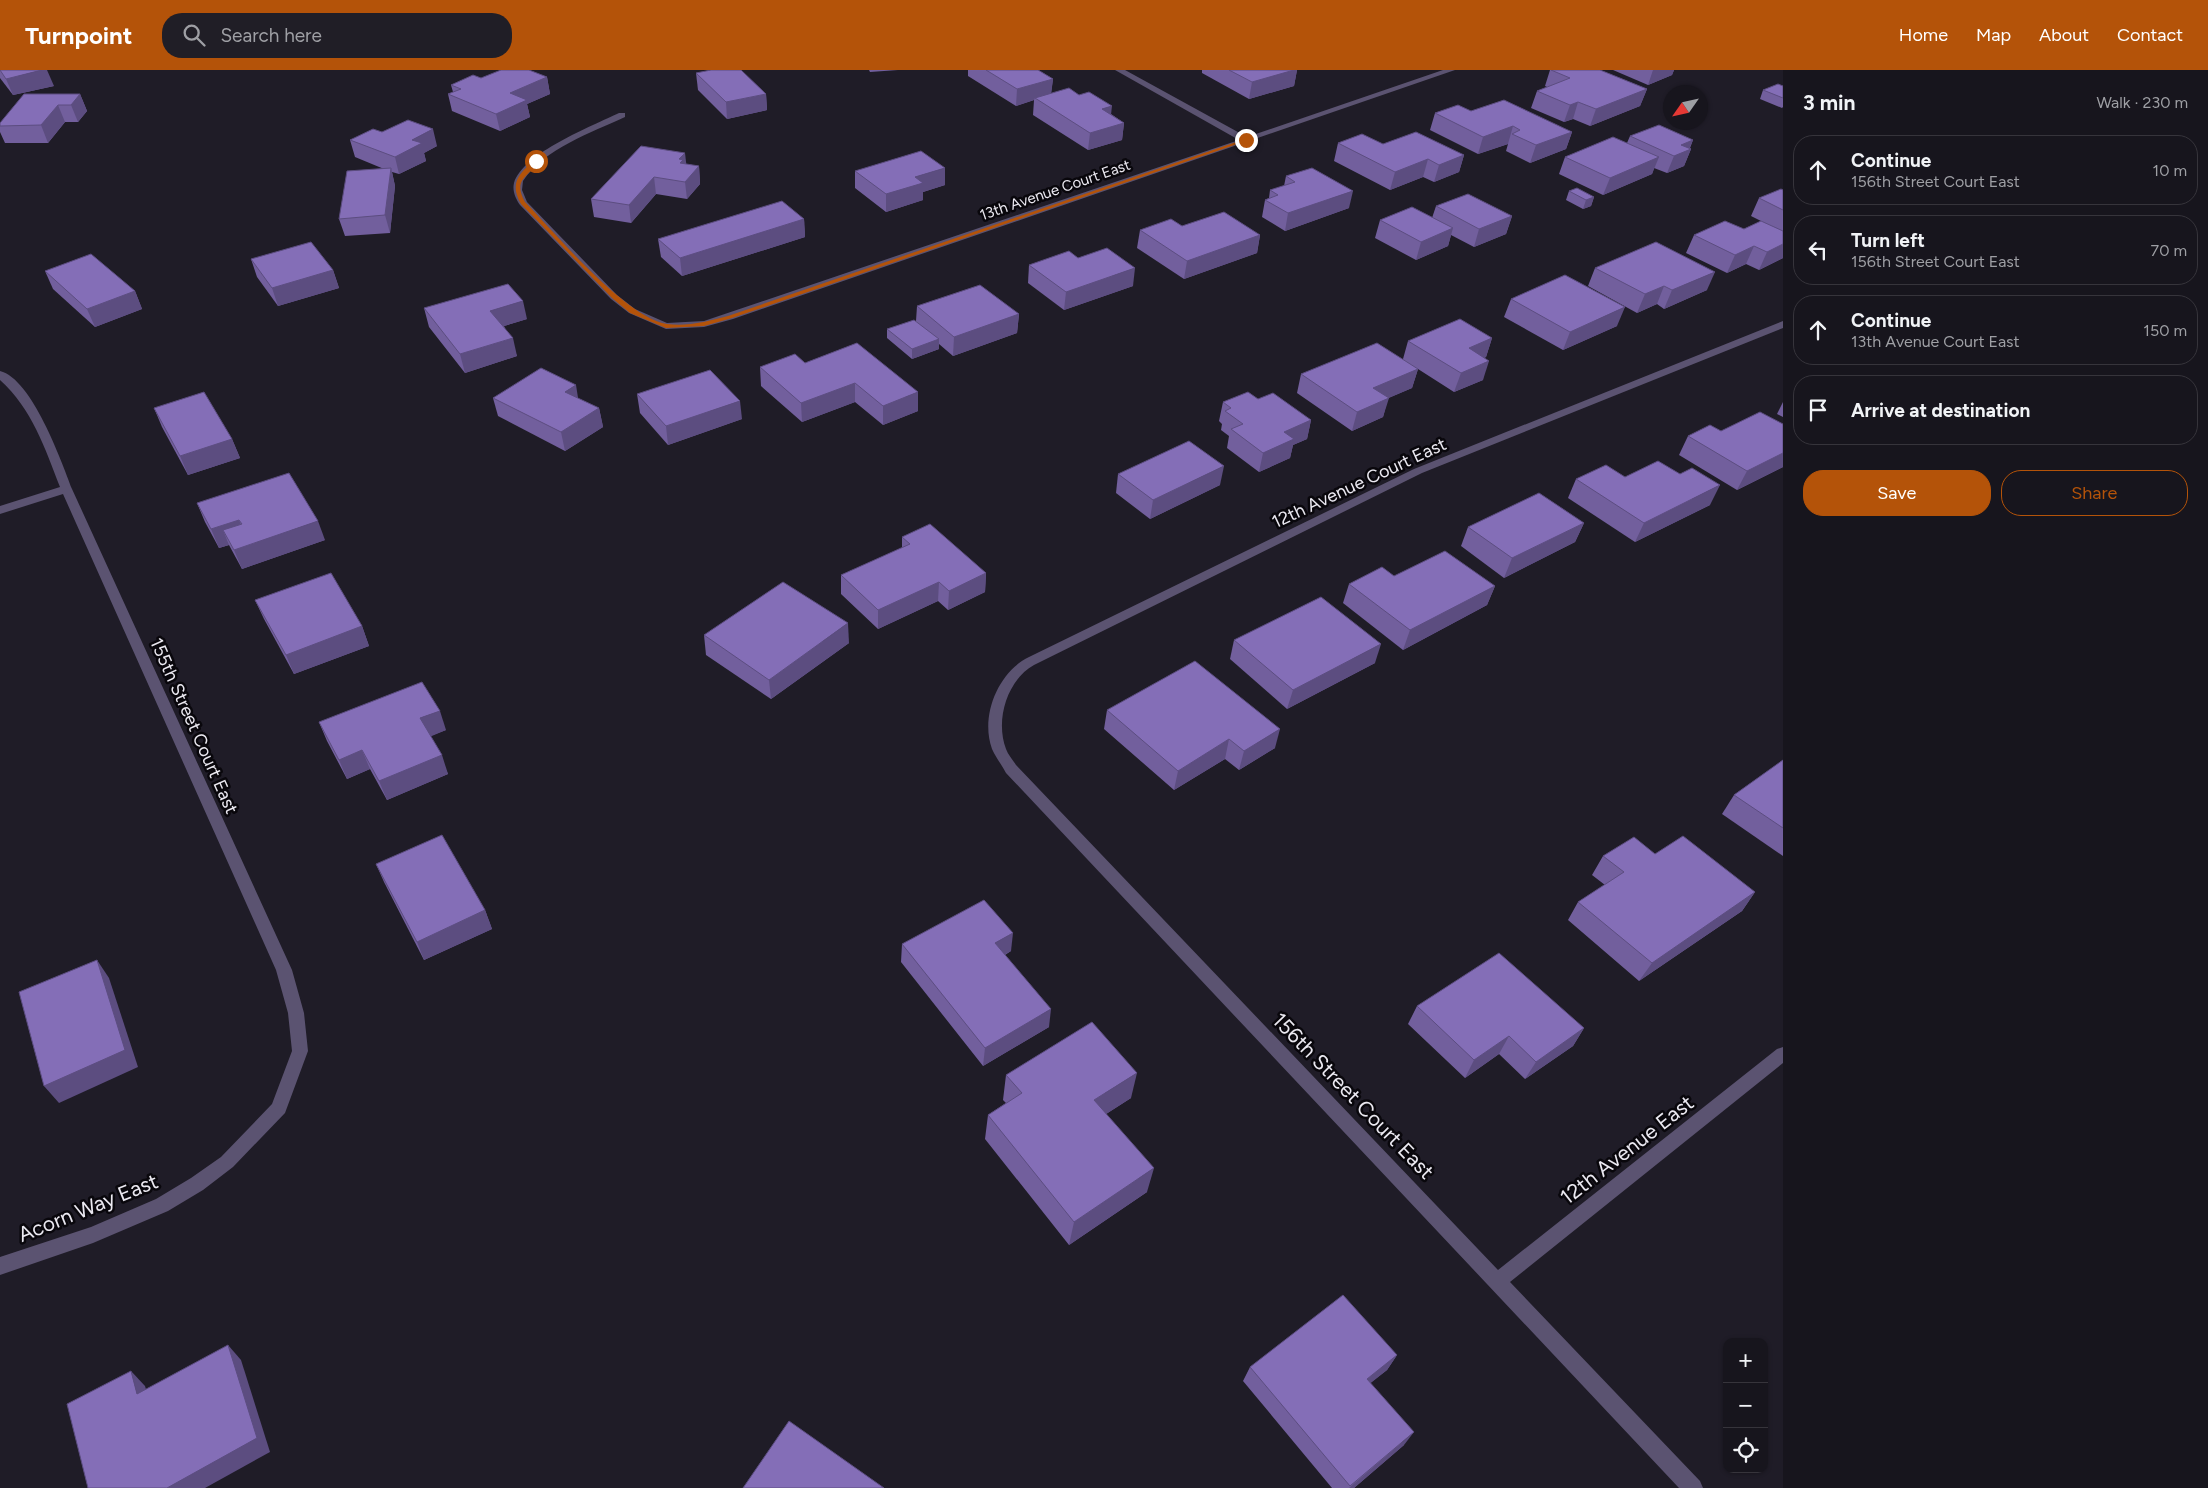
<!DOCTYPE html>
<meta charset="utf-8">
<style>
:root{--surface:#17151d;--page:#201e26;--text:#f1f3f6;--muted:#9e9fa4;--line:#36343b;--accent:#b45309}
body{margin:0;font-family:Figtree,sans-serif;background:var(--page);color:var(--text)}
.controls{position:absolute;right:15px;bottom:15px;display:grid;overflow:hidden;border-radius:10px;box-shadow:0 1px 4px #0004}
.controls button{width:45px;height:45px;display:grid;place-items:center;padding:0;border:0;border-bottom:1px solid var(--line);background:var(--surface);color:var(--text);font:25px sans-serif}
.compass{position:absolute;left:1663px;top:15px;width:45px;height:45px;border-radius:50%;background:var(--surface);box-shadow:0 1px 4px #0004;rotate:236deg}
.stop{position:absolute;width:15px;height:15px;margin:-11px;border:4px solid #b45309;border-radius:50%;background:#fff}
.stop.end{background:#b45309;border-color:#fff;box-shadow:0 1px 5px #0008}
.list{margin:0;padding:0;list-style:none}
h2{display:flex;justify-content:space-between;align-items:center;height:65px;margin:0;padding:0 20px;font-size:21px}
h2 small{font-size:16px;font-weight:400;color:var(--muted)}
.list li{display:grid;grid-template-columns:32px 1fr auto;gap:15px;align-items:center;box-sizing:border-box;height:70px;margin:0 10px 10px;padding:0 10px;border:1px solid var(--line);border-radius:20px}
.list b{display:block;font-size:19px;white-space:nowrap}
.list p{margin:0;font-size:16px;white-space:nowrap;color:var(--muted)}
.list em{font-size:16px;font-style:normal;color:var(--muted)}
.actions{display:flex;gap:10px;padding:15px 20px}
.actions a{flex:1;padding:11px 0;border:1px solid var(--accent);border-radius:20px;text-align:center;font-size:18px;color:var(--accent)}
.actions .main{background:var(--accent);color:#fff}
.icon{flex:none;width:28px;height:28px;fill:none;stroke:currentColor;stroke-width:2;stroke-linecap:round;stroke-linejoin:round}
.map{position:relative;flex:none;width:1783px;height:1418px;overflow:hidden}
header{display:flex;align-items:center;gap:30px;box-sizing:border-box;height:70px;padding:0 25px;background:var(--accent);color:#fff}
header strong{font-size:24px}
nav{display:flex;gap:28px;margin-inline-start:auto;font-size:18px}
.search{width:350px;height:45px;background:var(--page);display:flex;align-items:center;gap:12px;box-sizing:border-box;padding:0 18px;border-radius:20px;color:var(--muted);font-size:19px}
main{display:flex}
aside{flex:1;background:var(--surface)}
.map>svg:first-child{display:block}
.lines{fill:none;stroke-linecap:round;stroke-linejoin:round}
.minor{fill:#5b5371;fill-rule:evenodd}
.wall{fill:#725f9d}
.shaded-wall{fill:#5c4d80}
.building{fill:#846eb7;stroke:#5c4d80}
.route{fill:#b45309}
.labels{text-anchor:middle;stroke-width:5;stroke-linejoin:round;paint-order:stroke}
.far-street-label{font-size:15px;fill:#ebe9f1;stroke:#09070c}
.street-label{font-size:18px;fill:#ebe9f1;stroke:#09070c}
.near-street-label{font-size:21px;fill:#ebe9f1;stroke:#09070c}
</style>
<header>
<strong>Turnpoint</strong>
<div class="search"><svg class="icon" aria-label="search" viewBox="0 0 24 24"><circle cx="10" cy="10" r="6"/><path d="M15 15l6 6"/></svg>Search here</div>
<nav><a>Home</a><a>Map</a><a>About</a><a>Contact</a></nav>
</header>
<main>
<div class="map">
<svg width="1783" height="1418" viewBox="0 0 1783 1418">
<rect width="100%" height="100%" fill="#1f1c27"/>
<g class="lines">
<g class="minor">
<path d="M1115,0H1125L1247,67L1443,0H1455L733,249L704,257L666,259L629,243L611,229L520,135C516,129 512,121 514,113C523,83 592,56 619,43H625V47C591,63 545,78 523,111L522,120L527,132L617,225L635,239L667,253L704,251L1239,70Z"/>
<path d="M1783,251V258L1422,403L1034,595C1007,610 995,650 1006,679C1008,685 1013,690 1016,695L1498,1200L1777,979L1783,977V993L1510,1212L1700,1411L1703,1418H1679L1006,703C1002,695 996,688 992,679C980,646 998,602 1029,587L1414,399Z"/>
<path d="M0,301C32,309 61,390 72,419L292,900L304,943L308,981L285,1043L233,1097L203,1120L168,1141L93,1173L0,1205V1187L91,1157L156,1129L191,1108L221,1087L272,1034L292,981L288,943L276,900L63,424L0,444V436L60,417C45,378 32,339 0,310Z"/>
</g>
</g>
<g class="wall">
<path d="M0,0L54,16L13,25L0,8Z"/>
<path d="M869,0H898L870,2Z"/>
<path d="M968,0H1038L1053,9L1051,23L1111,44L1124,53L1122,70L1088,80L1033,45L1034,30L1016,36L968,6Z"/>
<path d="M1202,0H1297L1294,16L1249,29L1202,3Z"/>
<path d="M1550,0H1600L1647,19L1640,36L1590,56L1573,49L1564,52L1531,38L1537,21L1547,17L1545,16Z"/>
<path d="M1613,0H1674L1672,5L1648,15Z"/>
<path d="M696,3L766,24L767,40L727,49L698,20Z"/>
<path d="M547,7L550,24L527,34L530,47L500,61L452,41L448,24L453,22L451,15L481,8Z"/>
<path d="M1783,16V37L1782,38L1760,29L1763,20Z"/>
<path d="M80,24L87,41L78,52H65L48,73H5L0,62V53Z"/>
<path d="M1471,41L1572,62L1566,79L1530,93L1506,81L1508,74L1478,84L1430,60L1435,43Z"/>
<path d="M382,62L437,76L424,83L426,91L399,104L392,102L395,116L390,163L345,166L339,149L384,99L355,87L350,70Z"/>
<path d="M1630,66L1693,70L1690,78L1691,79L1684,96L1667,103L1654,98L1652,104L1603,125L1559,104L1565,87L1627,73Z"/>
<path d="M1338,73L1383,74L1464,85L1459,102L1434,112L1423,107L1390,120L1334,91Z"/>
<path d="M686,94L699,96L700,114L687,129L656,124L631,153L594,147L591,129Z"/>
<path d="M855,101L945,115L923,122V130L886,142L855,118Z"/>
<path d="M1286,106L1349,138L1285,161L1262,147L1265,130L1269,128L1270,120L1284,116Z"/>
<path d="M1783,120V188L1759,200L1746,194L1727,203L1686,183L1694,165L1744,159L1761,151L1751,146L1759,128Z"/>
<path d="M1569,121L1594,127L1591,136L1583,139L1566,130Z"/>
<path d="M1436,136L1512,146L1506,164L1474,177L1451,165L1448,176L1416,190L1375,168L1380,150L1432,148Z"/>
<path d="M804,149L805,167L682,206L661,187L658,169Z"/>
<path d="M1182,156L1260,165L1257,183L1184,209L1137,178L1140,160Z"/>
<path d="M1078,188L1133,216L1064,240L1028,213L1029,195Z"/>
<path d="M251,189L333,200L339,218L278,236L257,207Z"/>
<path d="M1595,198L1707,220L1664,239L1657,234L1637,243L1588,216Z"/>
<path d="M45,201L135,221L142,239L95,257L53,219Z"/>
<path d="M1511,229L1617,256L1563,280L1504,247Z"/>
<path d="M917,236L1019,244L1017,263L953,286L939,274V279L912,289L887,268V259L916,251Z"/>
<path d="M424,238L527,249L504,256L517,286L465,303L429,257Z"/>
<path d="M1492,268L1486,287L1484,288L1483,310L1454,322L1418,299L1412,318L1388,328L1383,347L1352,361L1297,323L1301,304L1403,289L1408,271Z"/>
<path d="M857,273L918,341L883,355L855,332L802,352L761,316L760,297L805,293Z"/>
<path d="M637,324L742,349L668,375L640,343Z"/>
<path d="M493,328L599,338L603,357L565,381L498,346Z"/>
<path d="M1258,329L1311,350L1307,369L1293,375L1290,388L1259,402L1227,378L1229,366L1221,360L1222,354L1219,351L1223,332Z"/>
<path d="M1783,332V347L1777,344Z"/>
<path d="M154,338L232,369L240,388L188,405L162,357Z"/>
<path d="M1783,354V397L1737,420L1679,385L1688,366L1721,361Z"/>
<path d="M1118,404L1220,415L1150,449L1116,423Z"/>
<path d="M1625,407L1710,435L1635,472L1568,428L1576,409Z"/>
<path d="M197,433L325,470L242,499L229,475L219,478L205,452Z"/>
<path d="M1584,453L1575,472L1504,508L1461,476L1468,457Z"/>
<path d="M902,467L986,503L985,522L948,540L938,531L878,559L841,524V505L902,478Z"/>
<path d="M1394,506L1495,516L1487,535L1403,580L1343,533L1349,514Z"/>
<path d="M255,530L362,556L369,576L294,604L264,549Z"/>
<path d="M704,565L849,573L771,629L706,585Z"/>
<path d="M1234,570L1375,593L1287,639L1230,589Z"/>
<path d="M1107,640L1275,678L1239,700L1225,689L1174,720L1104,659Z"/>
<path d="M319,652L446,660L430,666L448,704L387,730L370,699L347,709L327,671Z"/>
<path d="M1783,690V786L1722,744L1734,725Z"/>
<path d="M1603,786L1755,822L1742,841L1639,911L1568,850L1578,832L1605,815L1592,805Z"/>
<path d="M376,794L485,840L492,859L424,890L384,812Z"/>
<path d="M902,874L1011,881L1005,885L1049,957L983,996L901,892Z"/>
<path d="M1417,936L1584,958L1573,976L1525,1009L1499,984L1465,1008L1408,954Z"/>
<path d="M1006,1005L1131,1028L1106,1044L1147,1122L1069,1175L985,1069L988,1045L1006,1033L1003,1030Z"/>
<path d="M1397,1285L1387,1300L1370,1313L1404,1375L1354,1418H1332L1243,1311L1250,1297Z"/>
</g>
<g class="shaded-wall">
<path d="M42,0H47L54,16L13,25L6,9Z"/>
<path d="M1294,0H1297L1294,16L1249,29L1252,12Z"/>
<path d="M1653,0H1674L1672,5L1648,15Z"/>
<path d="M547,7L550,24L527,34L530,47L500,61L496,44L510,23Z"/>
<path d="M1053,9L1051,25L1035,28L1034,30L1016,36L1017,19Z"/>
<path d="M1647,19L1640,36L1590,56L1596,39Z"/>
<path d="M80,24L87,41L78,52L71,35Z"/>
<path d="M766,24L767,40L727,49L726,32Z"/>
<path d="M1578,32L1573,49L1564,52L1570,35Z"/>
<path d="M58,35L65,52L48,73L41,55Z"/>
<path d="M1112,36L1110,53L1102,39Z"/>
<path d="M1124,53L1122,70L1088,80L1090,63Z"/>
<path d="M1513,56L1508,74L1478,84L1483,67Z"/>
<path d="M433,59L437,76L424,83L426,91L399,104L395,87L412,70Z"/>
<path d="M1572,62L1566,79L1530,93L1536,75Z"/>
<path d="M1693,70L1689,79H1691L1684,96L1667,103L1674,86L1681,75Z"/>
<path d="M685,83L687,100L682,106L679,89Z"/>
<path d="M1464,85L1459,102L1434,112L1439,95Z"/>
<path d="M1659,87L1652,104L1603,125L1610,108Z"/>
<path d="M1428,89L1423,107L1390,120L1395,102Z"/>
<path d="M699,96L700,114L687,129L685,112Z"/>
<path d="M391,98L395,116L390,163L385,145Z"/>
<path d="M945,98V115L923,122V130L886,142V124L915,107Z"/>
<path d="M654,107L656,124L631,153L629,135Z"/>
<path d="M1353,121L1349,138L1285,161L1288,143Z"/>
<path d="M1594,127L1591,136L1583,139L1586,130Z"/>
<path d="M1512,146L1506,164L1474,177L1479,159Z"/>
<path d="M804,149L805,167L682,206L680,188Z"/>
<path d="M1453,158L1448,176L1416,190L1421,172Z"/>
<path d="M1260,165L1257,183L1184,209L1187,191Z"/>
<path d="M1783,174V188L1759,200L1767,182Z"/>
<path d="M1754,176L1746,194L1727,203L1735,185Z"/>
<path d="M1135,198L1133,216L1064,240L1066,222Z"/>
<path d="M333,200L339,218L278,236L272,218Z"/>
<path d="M1715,202L1707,220L1664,239L1672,220Z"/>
<path d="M1664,216L1657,234L1637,243L1645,224Z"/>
<path d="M135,221L142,239L95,257L87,239Z"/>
<path d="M523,231L527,249L494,259L490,241Z"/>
<path d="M1625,237L1617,256L1563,280L1570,262Z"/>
<path d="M1019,244L1017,263L953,286L954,267Z"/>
<path d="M513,268L517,286L465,303L460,284Z"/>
<path d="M1492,268L1486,287L1462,297L1469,278Z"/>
<path d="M939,269V279L912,289V279Z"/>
<path d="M1489,291L1483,310L1454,322L1461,303Z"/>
<path d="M1418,299L1412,318L1368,337L1373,318Z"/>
<path d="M855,313V332L802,352L801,333Z"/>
<path d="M576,315L579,334L565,322Z"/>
<path d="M918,322V341L883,355V336Z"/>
<path d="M1389,328L1383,347L1352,361L1357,342Z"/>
<path d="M740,331L742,349L668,375L666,356Z"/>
<path d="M599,338L603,357L565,381L561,362Z"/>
<path d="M1311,350L1307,369L1293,375L1290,388L1259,402L1263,383L1284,362Z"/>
<path d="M232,369L240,388L188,405L180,386Z"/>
<path d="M1783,383V397L1737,420L1747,401Z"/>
<path d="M1224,396L1220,415L1150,449L1153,430Z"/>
<path d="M1720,415L1710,435L1635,472L1644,453Z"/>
<path d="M239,450L247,469L223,460L229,475L219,478L211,459Z"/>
<path d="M318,451L325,470L242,499L234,480Z"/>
<path d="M1584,453L1575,472L1504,508L1512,488Z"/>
<path d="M986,503L985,522L948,540L949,521Z"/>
<path d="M939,512L938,531L878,559V540Z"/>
<path d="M1495,516L1487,535L1403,580L1410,560Z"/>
<path d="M848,553L849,573L771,629L769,610Z"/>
<path d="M362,556L369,576L294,604L286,585Z"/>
<path d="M1381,574L1375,593L1287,639L1293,620Z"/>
<path d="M440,641L446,660L427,668L420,648Z"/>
<path d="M1280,659L1275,678L1239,700L1244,681Z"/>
<path d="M1229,669L1225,689L1174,720L1178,701Z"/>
<path d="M362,680L370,699L347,709L339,690Z"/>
<path d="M442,685L448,704L387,730L379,711Z"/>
<path d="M1755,822L1742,841L1639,911L1652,893Z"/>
<path d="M485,840L492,859L424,890L417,872Z"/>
<path d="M1013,863L1011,881L993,891L995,873Z"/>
<path d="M97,890L109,908L138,997L59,1033L44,1016Z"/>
<path d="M1051,939L1049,957L983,996L985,978Z"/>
<path d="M1584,958L1573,976L1525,1009L1536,992Z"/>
<path d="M1509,966L1499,984L1465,1008L1474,990Z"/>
<path d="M1137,1003L1131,1028L1089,1055L1094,1030Z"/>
<path d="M1154,1098L1147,1122L1069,1175L1074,1152Z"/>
<path d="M228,1275L241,1290L270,1382L205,1418H167Z"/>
<path d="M1397,1285L1387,1300L1357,1324L1367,1309Z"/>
<path d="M131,1301L145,1316L152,1338L137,1324Z"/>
<path d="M1414,1362L1404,1375L1354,1418H1349Z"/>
</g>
<g class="building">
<path d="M0,0H42L6,9Z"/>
<path d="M501,0H529L547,7L510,23L527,30L496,44L448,24L461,19L451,15L473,5L481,8Z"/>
<path d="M711,0H741L766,24L726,32L696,3Z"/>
<path d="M986,0H1038L1053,9L1017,19Z"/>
<path d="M1229,0H1294L1252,12Z"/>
<path d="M1551,0H1600L1647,19L1596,39L1578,32L1570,35L1537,21L1570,8Z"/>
<path d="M1778,14L1783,16V28L1763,20Z"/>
<path d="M1069,18L1079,25L1089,22L1112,36L1102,39L1124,53L1090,63L1035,28Z"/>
<path d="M24,24H80L71,35H58L41,55L0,56V53Z"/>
<path d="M1504,30L1572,62L1536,75L1512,64L1520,60L1513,56L1483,67L1435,43L1458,35L1471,41Z"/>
<path d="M408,50L433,59L412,70L422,73L395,87L350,70L373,59L382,62Z"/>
<path d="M1659,55L1693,70L1681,75L1691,79L1674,86L1630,66Z"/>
<path d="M1416,62L1464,85L1439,95L1428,89L1395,102L1338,73L1362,64L1383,74Z"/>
<path d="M1613,67L1659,87L1610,108L1565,87Z"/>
<path d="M641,76L685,83L679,89L683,90L680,93L699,96L685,112L654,107L629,135L591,129Z"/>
<path d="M921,81L945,98L915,107L923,113L886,124L855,101Z"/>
<path d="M391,98L385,145L339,149L347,101Z"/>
<path d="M1312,98L1353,121L1288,143L1265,130L1278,125L1270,120L1295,112L1286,106Z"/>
<path d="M1577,118L1594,127L1586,130L1569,121Z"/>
<path d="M1781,119L1783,120V140L1759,128Z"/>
<path d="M1468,124L1512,146L1479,159L1436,136Z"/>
<path d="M782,131L804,149L680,188L658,169Z"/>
<path d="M1412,137L1453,158L1421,172L1380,150Z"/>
<path d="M1224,142L1260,165L1187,191L1140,160L1171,149L1182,156Z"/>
<path d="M1725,151L1744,159L1761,151L1783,161V174L1767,182L1754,176L1735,185L1694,165Z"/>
<path d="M311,172L333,200L272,218L251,189Z"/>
<path d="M1656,172L1715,202L1672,220L1664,216L1645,224L1595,198Z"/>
<path d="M1107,178L1135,198L1066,222L1029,195L1069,181L1078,188Z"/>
<path d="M91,184L135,221L87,239L45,201Z"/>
<path d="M1565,205L1625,237L1570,262L1511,229Z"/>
<path d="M508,214L523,231L490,241L513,268L460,284L424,238Z"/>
<path d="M980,215L1019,244L954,267L917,236Z"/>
<path d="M1460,249L1492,268L1469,278L1489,291L1461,303L1408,271Z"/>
<path d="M914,250L939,269L912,279L887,259Z"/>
<path d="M857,273L918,322L883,336L855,313L801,333L760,297L795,284L805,293Z"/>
<path d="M1377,273L1418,299L1373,318L1389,328L1357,342L1301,304Z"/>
<path d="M541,298L576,315L565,322L599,338L561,362L493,328Z"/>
<path d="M710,300L740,331L666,356L637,324Z"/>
<path d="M204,322L232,369L180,386L154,338Z"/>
<path d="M1248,322L1258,329L1273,323L1311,350L1284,362L1294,369L1263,383L1231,359L1243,354L1225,341L1231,338L1223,332Z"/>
<path d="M1760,342L1783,354V383L1747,401L1688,366L1710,355L1721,361Z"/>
<path d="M1189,371L1224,396L1153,430L1118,404Z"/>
<path d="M1658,391L1680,404L1692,398L1720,415L1644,453L1576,409L1606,395L1625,407Z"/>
<path d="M289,403L318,451L234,480L223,460L242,454L239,450L211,459L197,433Z"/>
<path d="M1539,423L1584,453L1512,488L1468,457Z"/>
<path d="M930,454L986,503L949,521L939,512L878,540L841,505L910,474L902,467Z"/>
<path d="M1445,481L1495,516L1410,560L1349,514L1382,497L1394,506Z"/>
<path d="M331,503L362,556L286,585L255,530Z"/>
<path d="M783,512L848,553L769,610L704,565Z"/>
<path d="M1321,527L1381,574L1293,620L1234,570Z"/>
<path d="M1195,591L1280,659L1244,681L1229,669L1178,701L1107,640Z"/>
<path d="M422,612L440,641L420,648L442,685L379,711L362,680L339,690L319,652Z"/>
<path d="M1783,690V758L1734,725Z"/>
<path d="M442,765L485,840L417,872L376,794Z"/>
<path d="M1683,766L1755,822L1652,893L1578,832L1624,802L1603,786L1634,767L1655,784Z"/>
<path d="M984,830L1013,863L995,873L1051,939L985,978L902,874Z"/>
<path d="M1499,883L1584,958L1536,992L1509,966L1474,990L1417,936Z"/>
<path d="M97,890L125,980L44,1016L19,922Z"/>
<path d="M1092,952L1137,1003L1094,1030L1154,1098L1074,1152L988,1045L1022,1023L1006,1005Z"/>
<path d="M1343,1225L1397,1285L1367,1309L1414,1362L1350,1416L1250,1297Z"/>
<path d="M228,1275L257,1368L167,1418H88L67,1334L131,1301L137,1324Z"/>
<path d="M789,1351L884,1418H743Z"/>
</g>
<path class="route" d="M1245,69L1249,70L732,248L704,256L666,258L630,243L612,228L521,134C509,113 519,104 534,90H538C532,107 511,107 525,132C556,164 626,248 667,254C687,257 709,251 728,246Z"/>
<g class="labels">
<g class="far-street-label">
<text transform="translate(1055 120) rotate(-19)" y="5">13th Avenue Court East</text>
</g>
<g class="street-label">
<text transform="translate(1359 413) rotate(-25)" y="6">12th Avenue Court East</text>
<text transform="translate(194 656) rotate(66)" y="6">155th Street Court East</text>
</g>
<g class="near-street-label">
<text transform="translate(1353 1026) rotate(46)" y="7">156th Street Court East</text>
<text transform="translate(1627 1080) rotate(-38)" y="7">12th Avenue East</text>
<text transform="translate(88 1138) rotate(-22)" y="7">Acorn Way East</text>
</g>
</g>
</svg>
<div class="controls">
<button>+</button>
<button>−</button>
<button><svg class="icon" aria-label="locate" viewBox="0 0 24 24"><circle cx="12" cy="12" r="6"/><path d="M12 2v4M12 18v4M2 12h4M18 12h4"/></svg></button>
</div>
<svg class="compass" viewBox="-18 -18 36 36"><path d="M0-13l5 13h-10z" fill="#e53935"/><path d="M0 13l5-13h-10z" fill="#9e9fa4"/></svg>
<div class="stop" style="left:536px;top:91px"></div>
<div class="stop end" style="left:1246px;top:70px"></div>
</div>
<aside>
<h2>3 min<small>Walk · 230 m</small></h2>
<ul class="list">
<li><svg class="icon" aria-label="ahead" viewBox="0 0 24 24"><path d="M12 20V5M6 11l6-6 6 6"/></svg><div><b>Continue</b><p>156th Street Court East</p></div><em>10 m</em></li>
<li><svg class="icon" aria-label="left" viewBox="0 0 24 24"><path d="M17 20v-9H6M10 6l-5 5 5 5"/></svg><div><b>Turn left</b><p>156th Street Court East</p></div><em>70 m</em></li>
<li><svg class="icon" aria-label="ahead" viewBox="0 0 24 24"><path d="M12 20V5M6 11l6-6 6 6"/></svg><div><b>Continue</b><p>13th Avenue Court East</p></div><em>150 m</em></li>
<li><svg class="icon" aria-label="arrive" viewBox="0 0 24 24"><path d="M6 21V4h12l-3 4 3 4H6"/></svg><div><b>Arrive at destination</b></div></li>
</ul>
<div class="actions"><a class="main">Save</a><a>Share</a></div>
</aside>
</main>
